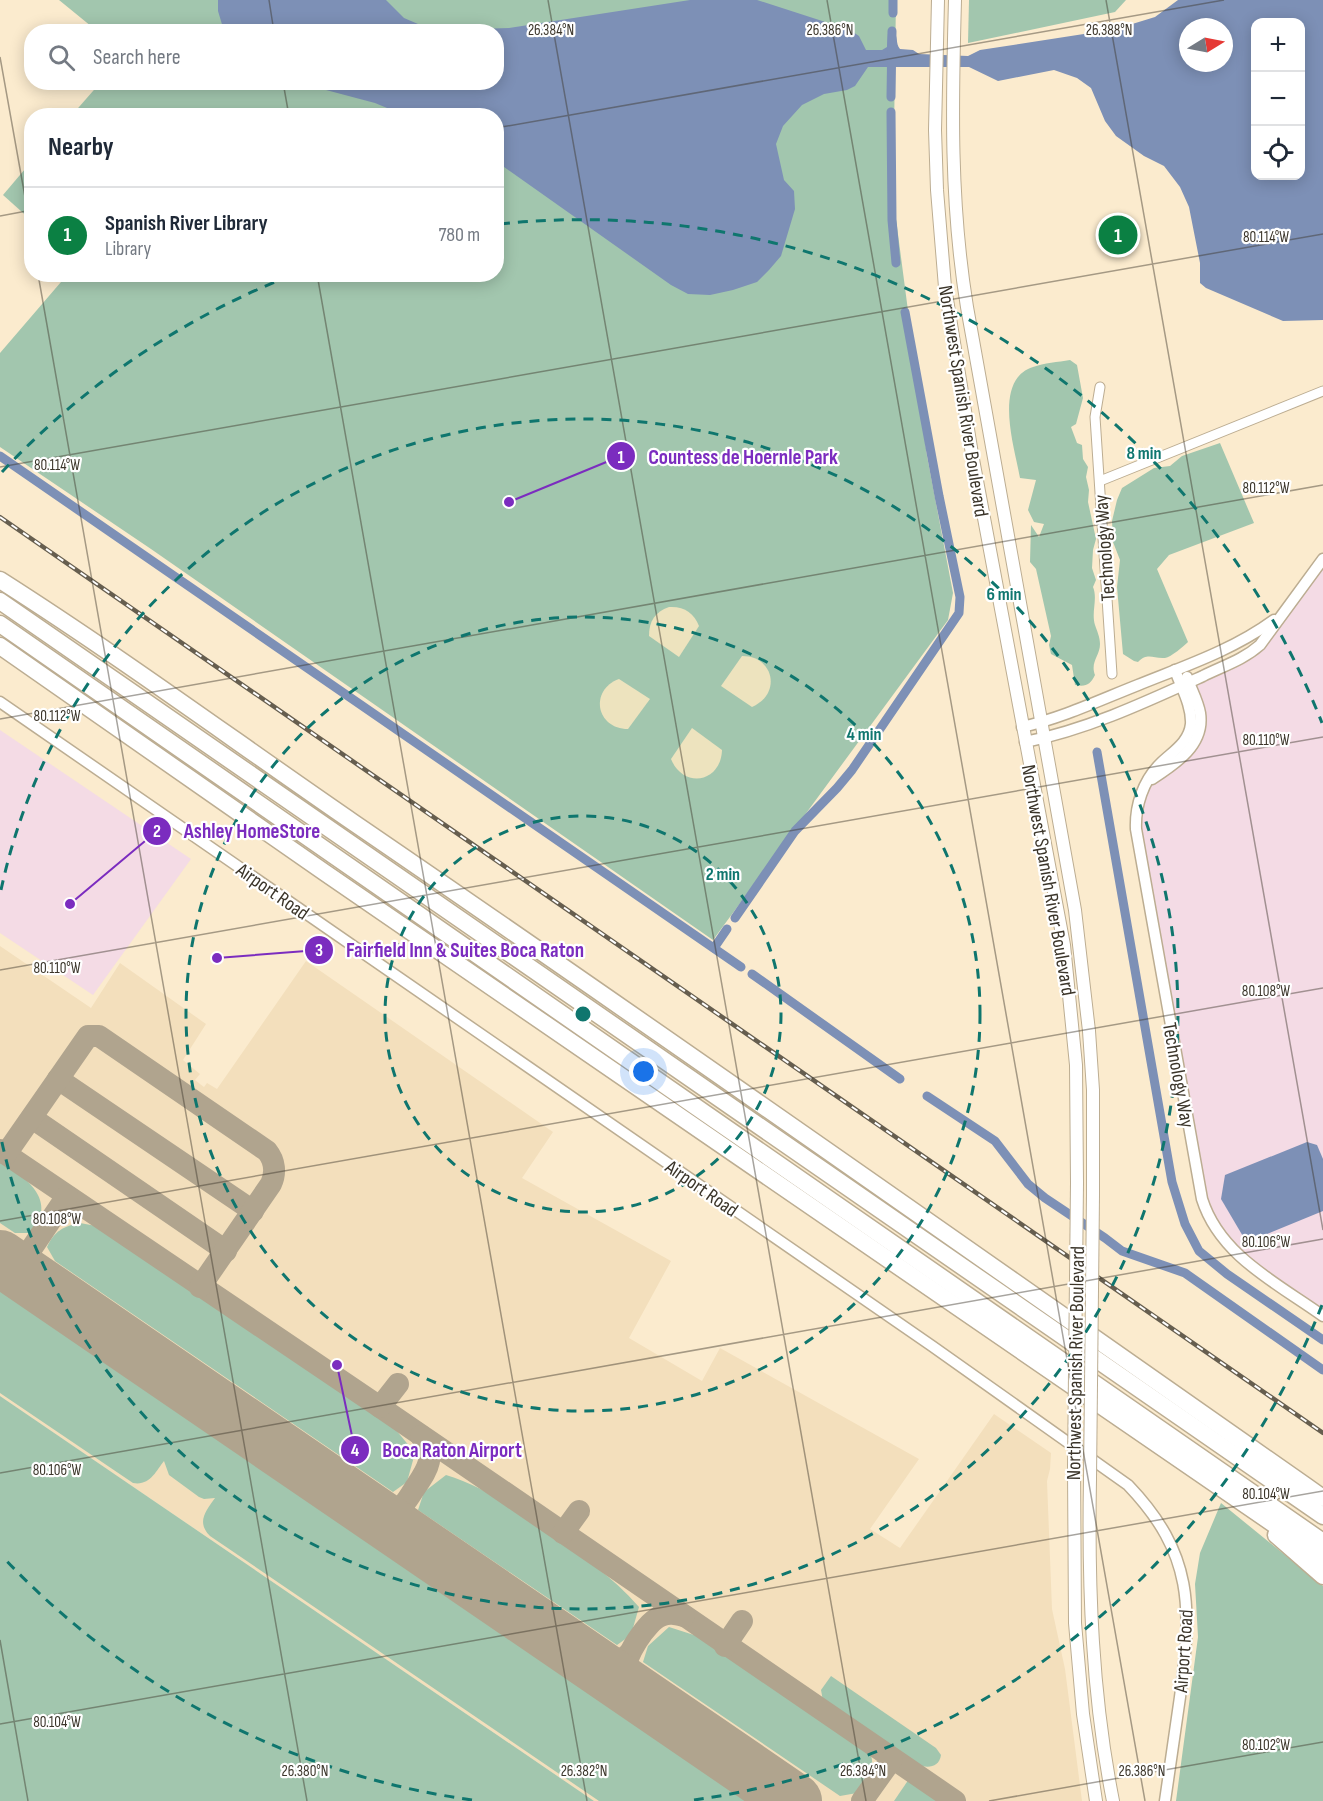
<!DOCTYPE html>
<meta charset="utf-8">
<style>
:root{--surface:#fff;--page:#f2f2f3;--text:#1f2937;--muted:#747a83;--line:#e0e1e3;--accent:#0b8043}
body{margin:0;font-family:"Sofia Sans Condensed",sans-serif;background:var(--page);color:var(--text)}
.controls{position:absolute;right:18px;top:18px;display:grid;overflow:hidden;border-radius:12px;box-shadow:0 3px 15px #0003}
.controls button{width:54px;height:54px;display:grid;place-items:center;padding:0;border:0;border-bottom:2px solid var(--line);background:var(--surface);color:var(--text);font:30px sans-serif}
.compass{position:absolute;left:1179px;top:18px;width:54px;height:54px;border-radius:50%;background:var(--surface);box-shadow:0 3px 15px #0003;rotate:80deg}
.you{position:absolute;left:644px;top:1072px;width:21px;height:21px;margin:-15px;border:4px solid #fff;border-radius:50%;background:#1a73e8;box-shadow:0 0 0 9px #1a73e833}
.badge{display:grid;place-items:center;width:39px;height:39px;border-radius:50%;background:var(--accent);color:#fff;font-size:20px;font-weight:700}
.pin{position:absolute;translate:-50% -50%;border:3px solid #fff;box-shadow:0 2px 6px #0006}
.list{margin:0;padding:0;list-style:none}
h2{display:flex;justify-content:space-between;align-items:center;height:78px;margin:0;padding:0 24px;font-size:26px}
h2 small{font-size:20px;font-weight:400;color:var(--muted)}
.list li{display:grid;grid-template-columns:39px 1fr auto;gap:18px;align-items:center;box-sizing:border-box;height:96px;padding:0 24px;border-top:2px solid var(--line)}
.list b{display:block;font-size:22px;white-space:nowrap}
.list p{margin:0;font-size:20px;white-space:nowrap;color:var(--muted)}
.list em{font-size:20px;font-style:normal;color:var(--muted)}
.icon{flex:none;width:33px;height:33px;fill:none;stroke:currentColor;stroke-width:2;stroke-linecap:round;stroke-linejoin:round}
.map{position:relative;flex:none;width:1323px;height:1801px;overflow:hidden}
.search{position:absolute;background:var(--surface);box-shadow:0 3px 15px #0003;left:24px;top:24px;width:480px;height:66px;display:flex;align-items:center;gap:15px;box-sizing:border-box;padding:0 21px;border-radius:24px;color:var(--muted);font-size:22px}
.panel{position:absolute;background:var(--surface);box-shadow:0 3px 15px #0003;left:24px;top:108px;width:480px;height:174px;border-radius:24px}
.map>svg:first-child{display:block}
.commercial{fill:#f4dbe5}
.built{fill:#f3dfbc}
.green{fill:#a2c6ae}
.sand{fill:#ede3be}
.water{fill:#7d90b6;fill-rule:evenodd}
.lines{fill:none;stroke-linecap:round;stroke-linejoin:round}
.canal{stroke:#7d90b6;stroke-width:9}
.taxiway{stroke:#b0a48e;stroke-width:22}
.runway{stroke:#b0a48e;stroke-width:56}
.minor-casing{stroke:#bcad92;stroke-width:11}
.tertiary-casing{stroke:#bcad92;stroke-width:13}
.secondary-casing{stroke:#bcad92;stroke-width:14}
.motorway-casing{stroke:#bcad92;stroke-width:19}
.minor{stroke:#fff;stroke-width:9}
.tertiary{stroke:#fff;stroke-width:10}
.secondary{stroke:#fff;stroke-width:12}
.motorway{stroke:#fff;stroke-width:16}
.rail-casing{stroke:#665e4f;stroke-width:4.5}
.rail{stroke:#fff;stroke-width:2;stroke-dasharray:7;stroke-linecap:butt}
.secondary-bridge-casing{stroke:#bcad92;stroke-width:14;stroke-linecap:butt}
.secondary-bridge{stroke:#fff;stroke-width:12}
.ticks{fill:none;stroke:#3b352a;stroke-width:1.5;stroke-opacity:0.45}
.ring{fill:none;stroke:#0f766e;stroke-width:3;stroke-dasharray:10 8}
.labels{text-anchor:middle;stroke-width:4.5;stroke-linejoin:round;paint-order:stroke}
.street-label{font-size:20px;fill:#3b352a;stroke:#fff}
.ticks-label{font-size:15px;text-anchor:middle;fill:#3b352a;stroke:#fff;stroke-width:4.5;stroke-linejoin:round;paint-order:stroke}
.centre{fill:#0f766e;stroke:#fff;stroke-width:3}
.ring-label{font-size:18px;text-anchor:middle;font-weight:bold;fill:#0f766e;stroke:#fff;stroke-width:4.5;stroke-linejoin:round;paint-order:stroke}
.leader{fill:none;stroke:#7b2cbf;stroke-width:2}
.callout-dot{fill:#7b2cbf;stroke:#fff;stroke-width:2}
.mark-label{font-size:18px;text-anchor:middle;font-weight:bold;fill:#fff}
.callout-label{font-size:21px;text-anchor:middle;font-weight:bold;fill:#7b2cbf;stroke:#fff;stroke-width:4.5;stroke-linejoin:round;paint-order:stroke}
</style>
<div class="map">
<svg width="1323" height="1801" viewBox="0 0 1323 1801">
<rect width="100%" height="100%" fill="#fbebce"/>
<g class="commercial">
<path d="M1323,559V1316L1240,1257L1212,1225L1137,837L1147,783L1187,752L1189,683L1248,654Z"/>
<path d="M0,730L191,859L93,995L0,933Z"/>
</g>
<path class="built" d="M0,946L91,1008L120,963L206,1024L183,1060L200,1074L195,1080L200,1084L204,1087L207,1083L217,1089L306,961L553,1132L522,1178L671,1261L629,1338L702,1381L720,1348L919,1459L870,1529L900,1548L994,1414L1051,1453L1050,1469L1047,1481L1052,1609L1065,1669L1082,1801H594L0,1396Z"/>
<g class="green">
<path d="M59,0H896L893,196L927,456L953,593L948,620L713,940L151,549L0,447V353L67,275L496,274V116L72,115L100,83L496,82V32L97,31Z"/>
<path d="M969,0H1126L1115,12L968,43Z"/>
<path d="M31,162V220L3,195Z"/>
<path d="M1070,360L1077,365L1083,398L1076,424L1071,427L1077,443L1082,445L1083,459L1088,467L1086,477L1089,490L1088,502L1096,539L1093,550L1092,568L1096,580L1093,587C1098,599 1091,612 1095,625C1097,631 1100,637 1100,644C1100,656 1090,662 1095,675C1090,685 1086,687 1075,685L1072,665L1051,654L1049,645L1051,636L1036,569L1030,562L1031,525L1039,537L1044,524L1034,522L1028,510L1036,480L1020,478C1015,449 992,380 1033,367C1044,363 1058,362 1070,360Z"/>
<path d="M1220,443L1254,523L1169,555L1157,569L1188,642C1184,646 1171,657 1165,658C1153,659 1148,652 1138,662L1134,661L1123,654L1117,587L1120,560L1113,542L1112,521L1117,500L1122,488L1154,468L1170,466L1182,456Z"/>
<path d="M0,1160C25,1178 59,1199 31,1233H15L0,1223Z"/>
<path d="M80,1223L96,1226L212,1301L396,1430L415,1453L407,1482L393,1492L55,1261L47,1247C54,1231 64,1226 80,1223Z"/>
<path d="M0,1291L746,1801H599L210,1536C196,1522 206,1511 215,1498L204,1499L199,1497L169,1475L164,1461C156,1471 150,1486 133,1483L0,1393Z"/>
<path d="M0,1396L594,1801H0Z"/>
<path d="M446,1475C483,1486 515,1509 546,1531C580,1554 612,1576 639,1607L631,1635L617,1645L418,1510L424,1492Z"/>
<path d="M1221,1503L1323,1586V1801H1176L1198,1637L1195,1584L1200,1553Z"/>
<path d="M669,1627L697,1636L869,1751C878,1767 866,1780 857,1793L840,1796L643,1662L648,1646Z"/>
<path d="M831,1676L936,1748L941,1755C939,1768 928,1768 917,1765L823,1701L821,1690Z"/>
<path d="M909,1779L941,1801H894Z"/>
</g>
<g class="sand">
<path d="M669,607C684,606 694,613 699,626L679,657L649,636C649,621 655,612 669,607Z"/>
<path d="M742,656C774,656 782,694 752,707L721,686Z"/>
<path d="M619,679L650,699L628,729C596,729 589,690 619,679Z"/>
<path d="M692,728L722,750C721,783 683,789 671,759Z"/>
</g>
<g class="water">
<path d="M218,0H386L404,18L418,24L477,29L509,28L690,0H757L850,30L859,36L866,50H882L887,47L888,33L893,31C899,37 895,43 900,49L913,50L919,54L968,56L980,50L1116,29L1155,17L1178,0H1323V320L1283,321L1206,288L1200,283V263L1189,207L1180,187L1164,166L1144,156L1116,136L1105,121L1091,88L1077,78L1054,70L998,81L969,67H868L855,86L847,90L824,94L802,105L783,126L776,144L784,180L794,191L795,209L781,256L769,270L757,282L733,290L710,295L688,294L671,285L497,162L496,116L404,115L375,103L326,90L284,83L496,82V32L224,31L218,11ZM1256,22H1300V176H1256ZM1188,27H1224V63H1188Z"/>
<path d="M1307,1142L1317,1145L1323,1159V1211L1267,1234L1244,1238L1221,1199L1225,1175Z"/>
</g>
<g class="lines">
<g class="canal">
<path d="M893,13V0"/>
<path d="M891,97L892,31"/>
<path d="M891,112L892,220L896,263"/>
<path d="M0,456L741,967"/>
<path d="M1097,752L1172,1182L1185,1224L1199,1251L1227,1274L1323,1340"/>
<path d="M735,918L795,831L837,788L852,770L959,613L960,597L939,496L905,312"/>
<path d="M714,948L727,929"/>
<path d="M752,974L900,1079"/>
<path d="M927,1096L995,1141L1028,1184L1045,1198L1105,1238L1122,1251L1185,1273L1323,1370"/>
</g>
<g class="taxiway">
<path d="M58,1079L253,1211"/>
<path d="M32,1118L226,1251"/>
<path d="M0,1150L380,1407L955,1801"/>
<path d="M6,1154L88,1036H99L267,1151C275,1161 276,1173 271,1184L200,1287"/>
<path d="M17,1270L67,1196"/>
<path d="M380,1407L398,1384"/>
<path d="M404,1504C399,1516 400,1527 408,1537"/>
<path d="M370,1511C379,1513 390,1515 398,1509C405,1505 409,1497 413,1491C426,1471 438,1458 421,1436"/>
<path d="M563,1533L579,1511"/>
<path d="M725,1646L742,1621"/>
<path d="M596,1665H615L629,1654"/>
<path d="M633,1690C629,1686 625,1680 625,1673C623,1658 647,1621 661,1616C669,1612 676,1614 684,1616"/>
<path d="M862,1801L892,1759"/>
</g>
<path class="runway" d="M0,1258L794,1801"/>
<g class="minor-casing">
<g id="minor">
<path d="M1100,387L1095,417L1112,674"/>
<path d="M1100,481L1323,391"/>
</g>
</g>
<g class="tertiary-casing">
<g id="tertiary">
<path d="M1175,670C1181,687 1192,706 1191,724C1189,743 1172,752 1160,764C1143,781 1135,806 1136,829L1202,1199C1220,1256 1277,1283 1323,1316"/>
<path d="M0,702L932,1346L1128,1485C1194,1554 1192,1608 1180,1697C1175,1732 1170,1766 1165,1801"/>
<path d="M1022,727C1062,718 1100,700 1138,685C1185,666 1233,650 1274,620"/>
<path d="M1025,742C1086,730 1146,702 1203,676C1223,666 1243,660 1260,645L1323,559"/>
<path d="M1152,779C1175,764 1205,745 1200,713C1198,701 1191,689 1187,677"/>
</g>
</g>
<g class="secondary-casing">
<g id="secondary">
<path d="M938,0L935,130L937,190L945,287L972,454L1064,945L1076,1065L1077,1183"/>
<path d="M955,0C952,105 950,203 967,307L1075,910L1089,1031L1093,1090V1195"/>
<path d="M1074,1468L1075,1623L1083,1714L1096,1801"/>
<path d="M1090,1479C1088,1587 1092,1695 1113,1801"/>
</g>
</g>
<g class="motorway-casing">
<g id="motorway">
<path d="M0,580C121,657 236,742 354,823C679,1045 1000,1272 1323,1498"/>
<path d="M0,601L1323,1516"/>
<path d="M0,624L1323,1542"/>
<path d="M0,646L324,872L1323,1558"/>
<path d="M1276,1535L1323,1576"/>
</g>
</g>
<use href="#minor" class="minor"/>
<use href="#tertiary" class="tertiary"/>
<use href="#secondary" class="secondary"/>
<use href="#motorway" class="motorway"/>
<g class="rail-casing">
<path id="rail" d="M0,517L1323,1433"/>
</g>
<use href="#rail" class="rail"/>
<g class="secondary-bridge-casing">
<g id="secondary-bridge">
<path d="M1074,1468L1077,1183"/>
<path d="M1090,1479L1093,1195"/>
</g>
</g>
<use href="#secondary-bridge" class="secondary-bridge"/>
</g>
<path class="ticks" d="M269,0L274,32M548,0L866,1801M827,0L1145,1801M1106,0L1323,1230M0,57L32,236M283,82L289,116M496,128L1224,0M0,216L32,210M38,274L307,1801M317,274L587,1801M0,467L1323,234M0,719L1323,485M0,970L1323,737M0,1221L1323,988M0,1473L1323,1239M0,1640L28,1801M0,1724L1323,1491M989,1801L1323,1742"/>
<g class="ring">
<circle cx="583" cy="1014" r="198"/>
<circle cx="583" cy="1014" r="397"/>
<path d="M1 890A595 595 0 1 1 1 1138"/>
<path d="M1322 1305A794 794 0 0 1 694 1800M472 1800A794 794 0 0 1 2 1556M2 472A794 794 0 0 1 292 275M500 224A794 794 0 0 1 1322 723"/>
</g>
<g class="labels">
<g class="street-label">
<text transform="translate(964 401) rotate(81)" y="7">Northwest Spanish River Boulevard</text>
<text transform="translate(1104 548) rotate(-94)" y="7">Technology Way</text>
<text transform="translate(1049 880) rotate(80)" y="7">Northwest Spanish River Boulevard</text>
<text transform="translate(273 891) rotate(35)" y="7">Airport Road</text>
<text transform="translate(1179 1075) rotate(80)" y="7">Technology Way</text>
<text transform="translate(702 1188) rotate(35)" y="7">Airport Road</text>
<text transform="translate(1075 1363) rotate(-89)" y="7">Northwest Spanish River Boulevard</text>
<text transform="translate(1183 1651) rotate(-86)" y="7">Airport Road</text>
</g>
</g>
<g class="ticks-label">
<text x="551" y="35">26.384°N</text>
<text x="830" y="35">26.386°N</text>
<text x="1109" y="35">26.388°N</text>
<text x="1266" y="242">80.114°W</text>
<text x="57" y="470">80.114°W</text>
<text x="1266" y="493">80.112°W</text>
<text x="57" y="721">80.112°W</text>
<text x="1266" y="745">80.110°W</text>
<text x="57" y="973">80.110°W</text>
<text x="1266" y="996">80.108°W</text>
<text x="57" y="1224">80.108°W</text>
<text x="1266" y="1247">80.106°W</text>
<text x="57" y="1475">80.106°W</text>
<text x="1266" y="1499">80.104°W</text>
<text x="57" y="1727">80.104°W</text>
<text x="1266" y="1750">80.102°W</text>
<text x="305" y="1776">26.380°N</text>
<text x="584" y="1776">26.382°N</text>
<text x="863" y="1776">26.384°N</text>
<text x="1142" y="1776">26.386°N</text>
</g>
<circle cx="583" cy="1014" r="9" class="centre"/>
<g class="ring-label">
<text x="1144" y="459">8 min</text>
<text x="1004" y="600">6 min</text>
<text x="864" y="740">4 min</text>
<text x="723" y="880">2 min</text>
</g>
<path class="leader" d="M509 502L621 456M70 904L157 831M217 958L319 950M337 1365L355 1450"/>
<g class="callout-dot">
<circle cx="509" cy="502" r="6"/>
<circle cx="70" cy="904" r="6"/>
<circle cx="217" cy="958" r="6"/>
<circle cx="337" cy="1365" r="6"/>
<circle cx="621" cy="456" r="15"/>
<circle cx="157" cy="831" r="15"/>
<circle cx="319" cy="950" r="15"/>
<circle cx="355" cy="1450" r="15"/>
</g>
<g class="mark-label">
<text x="621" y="463">1</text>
<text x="157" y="837">2</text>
<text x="319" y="956">3</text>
<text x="355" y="1456">4</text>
</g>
<g class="callout-label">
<text x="743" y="464">Countess de Hoernle Park</text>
<text x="252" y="838">Ashley HomeStore</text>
<text x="465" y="957">Fairfield Inn &amp; Suites Boca Raton</text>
<text x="452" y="1457">Boca Raton Airport</text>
</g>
</svg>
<div class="controls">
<button>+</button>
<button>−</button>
<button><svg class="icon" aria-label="locate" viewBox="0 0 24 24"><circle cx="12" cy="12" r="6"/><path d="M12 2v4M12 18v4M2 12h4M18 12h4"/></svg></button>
</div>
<svg class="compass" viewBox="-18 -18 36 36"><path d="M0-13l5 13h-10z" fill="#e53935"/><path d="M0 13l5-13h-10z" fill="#747a83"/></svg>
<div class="you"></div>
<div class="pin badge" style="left:1118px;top:235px">1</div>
<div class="search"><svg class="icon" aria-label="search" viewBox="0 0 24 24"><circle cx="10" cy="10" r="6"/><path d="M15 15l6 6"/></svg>Search here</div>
<section class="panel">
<h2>Nearby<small></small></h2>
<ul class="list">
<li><span class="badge">1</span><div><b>Spanish River Library</b><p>Library</p></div><em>780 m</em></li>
</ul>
</section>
</div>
